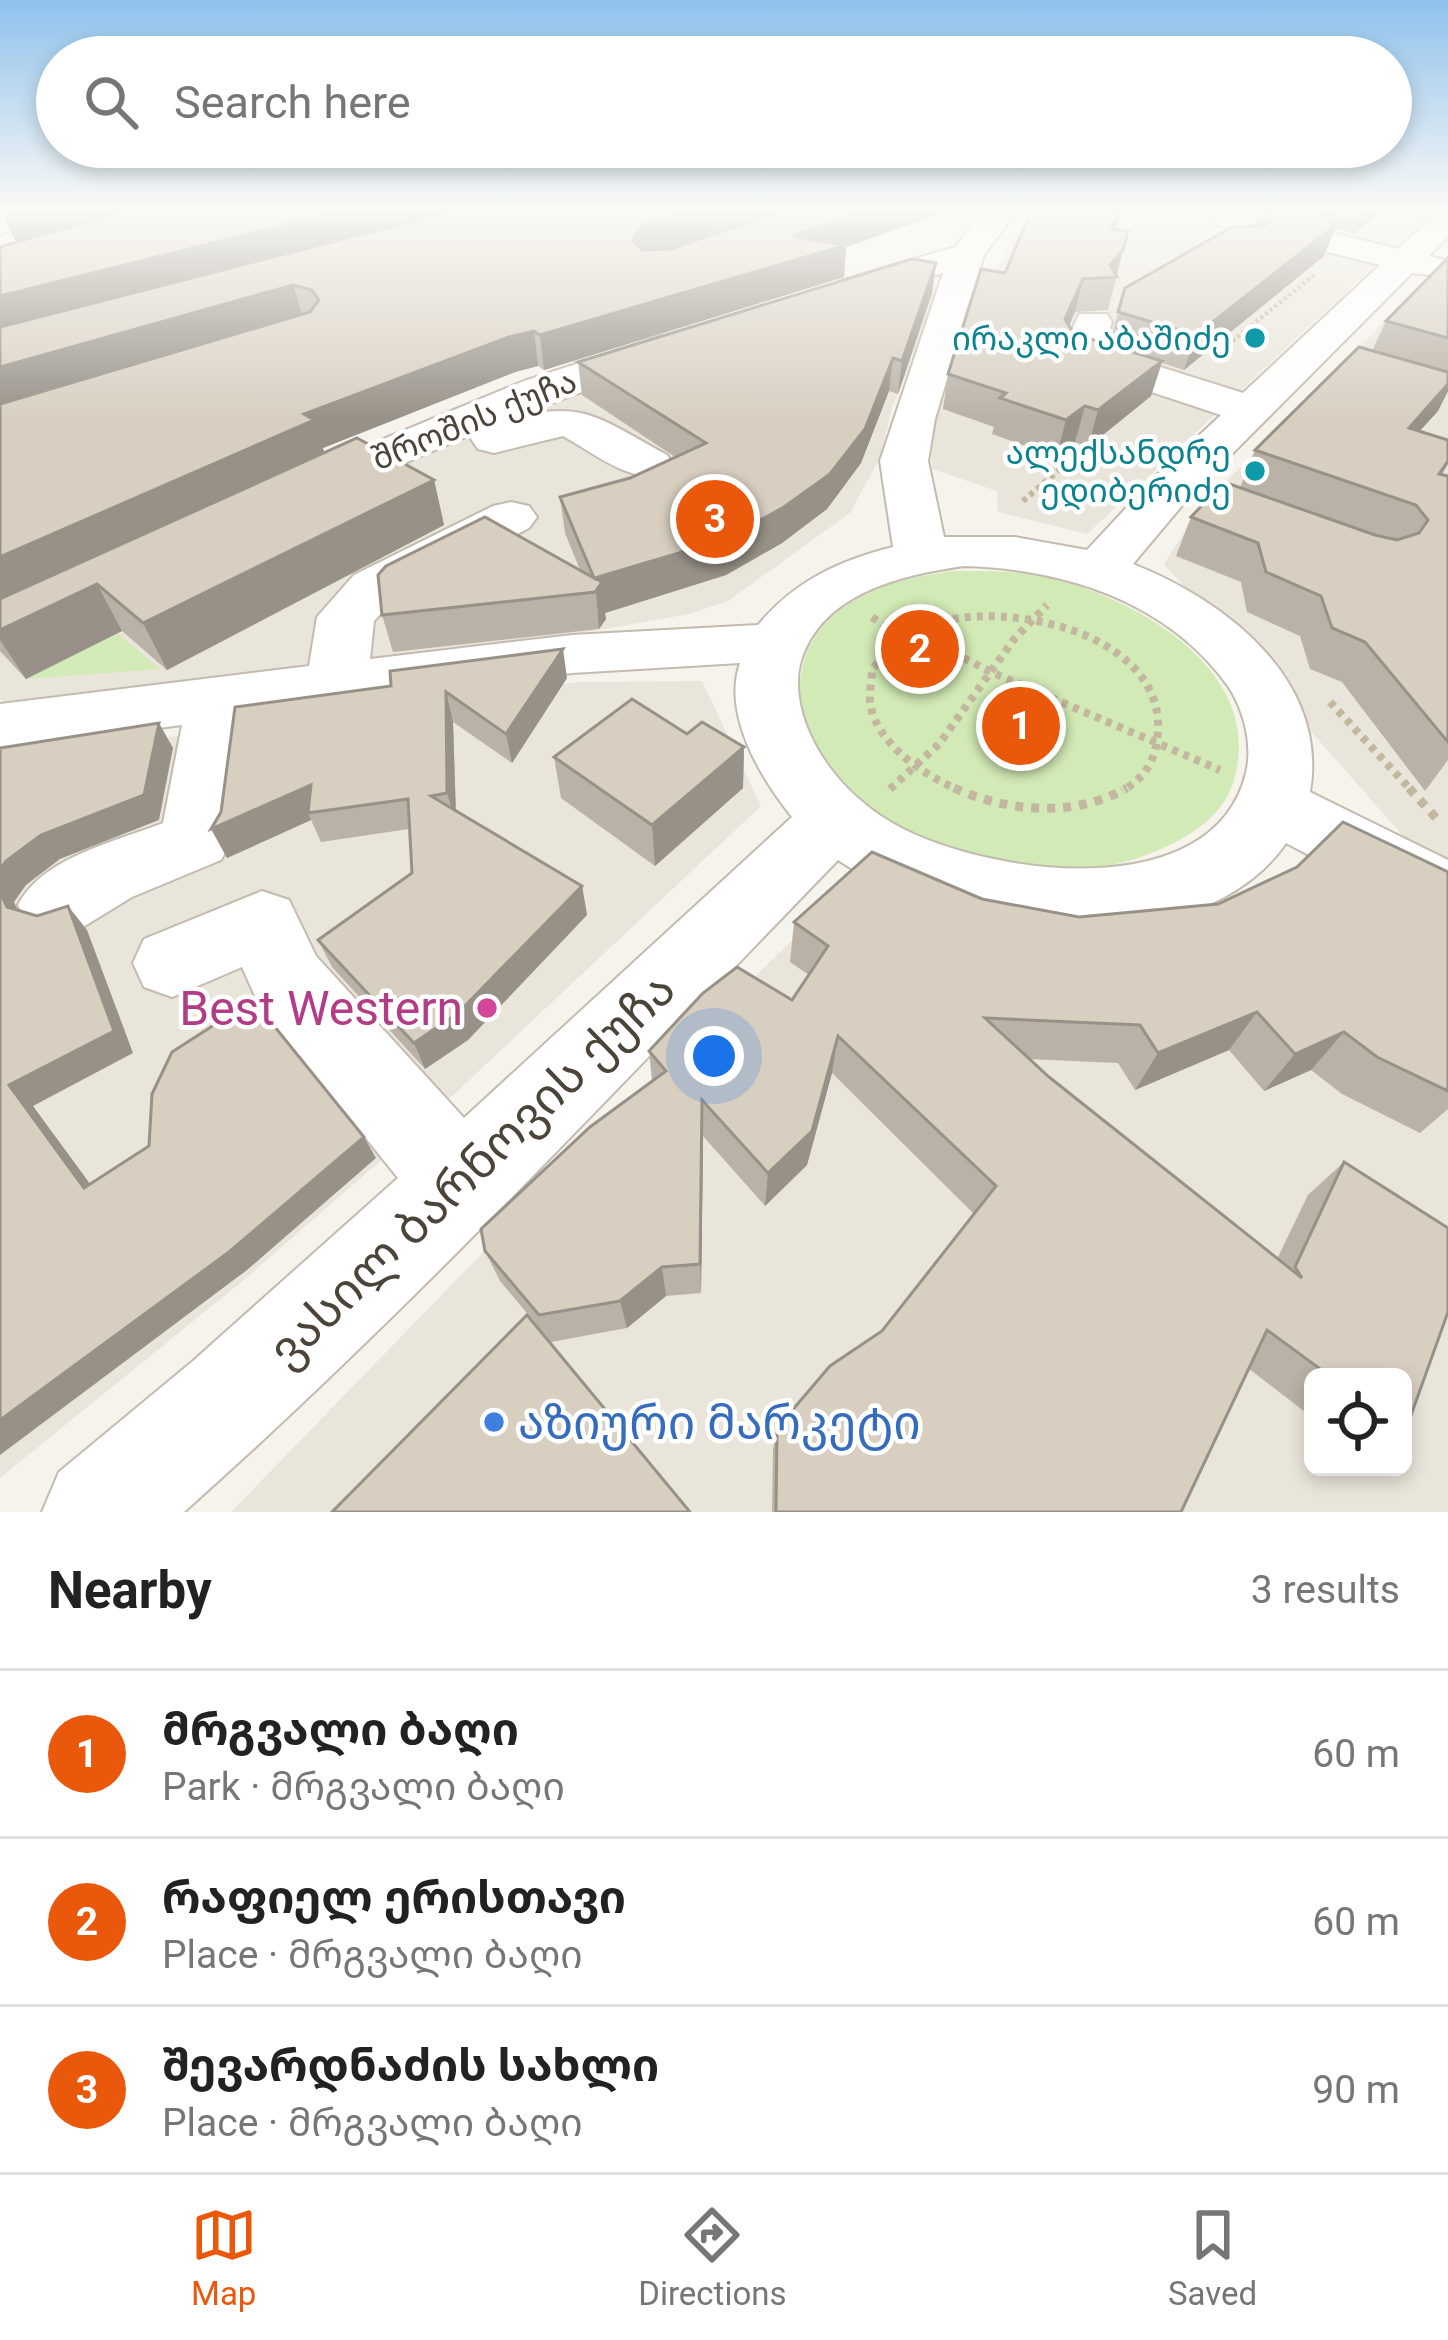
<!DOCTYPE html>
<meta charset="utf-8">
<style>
:root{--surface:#fff;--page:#f6f6f6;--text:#222;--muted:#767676;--line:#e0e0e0;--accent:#ea580c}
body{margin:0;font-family:Roboto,"Noto Sans Georgian",sans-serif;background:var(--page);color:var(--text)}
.controls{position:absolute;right:36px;bottom:36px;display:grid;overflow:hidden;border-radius:18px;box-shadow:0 6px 18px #0003}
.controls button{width:108px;height:108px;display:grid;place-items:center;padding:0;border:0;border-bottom:3px solid var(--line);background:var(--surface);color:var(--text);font:60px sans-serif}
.you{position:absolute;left:714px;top:1056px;width:42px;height:42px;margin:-30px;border:9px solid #fff;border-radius:50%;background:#1a73e8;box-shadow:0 0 0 18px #1a73e833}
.badge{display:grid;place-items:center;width:78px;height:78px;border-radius:50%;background:var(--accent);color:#fff;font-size:39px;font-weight:700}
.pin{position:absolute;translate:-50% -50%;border:6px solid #fff;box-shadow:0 3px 12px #0006}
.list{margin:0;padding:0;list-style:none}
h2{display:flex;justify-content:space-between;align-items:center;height:156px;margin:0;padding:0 48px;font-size:51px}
h2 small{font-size:39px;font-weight:400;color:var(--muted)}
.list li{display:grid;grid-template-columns:78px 1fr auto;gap:36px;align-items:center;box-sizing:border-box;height:168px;padding:0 48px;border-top:3px solid var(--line)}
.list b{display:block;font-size:45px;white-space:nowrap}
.list p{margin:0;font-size:39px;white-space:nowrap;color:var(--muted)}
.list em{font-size:39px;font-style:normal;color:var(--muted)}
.icon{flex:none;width:66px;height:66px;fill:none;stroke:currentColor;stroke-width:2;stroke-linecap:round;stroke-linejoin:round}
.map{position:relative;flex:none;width:1448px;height:1512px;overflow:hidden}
.search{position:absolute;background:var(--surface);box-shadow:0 6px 18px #0003;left:36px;right:36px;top:36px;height:132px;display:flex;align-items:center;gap:30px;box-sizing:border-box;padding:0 42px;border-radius:66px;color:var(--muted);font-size:45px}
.sheet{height:660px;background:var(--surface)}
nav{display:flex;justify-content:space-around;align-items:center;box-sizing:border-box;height:168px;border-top:3px solid var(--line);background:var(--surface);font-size:33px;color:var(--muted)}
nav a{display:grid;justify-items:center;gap:6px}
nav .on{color:var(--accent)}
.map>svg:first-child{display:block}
.residential{fill:#eae5da;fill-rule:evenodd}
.green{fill:#d2eab5}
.water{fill:#a9d4f2}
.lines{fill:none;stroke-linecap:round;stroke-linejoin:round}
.minor-casing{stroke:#c2bbae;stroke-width:4}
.path-far3{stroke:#c4b79f;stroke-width:4.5;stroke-dasharray:3 3;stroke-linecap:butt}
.path-far2{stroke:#c4b79f;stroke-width:6;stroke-dasharray:4.5 4.5;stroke-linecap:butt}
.path-far1{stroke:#c4b79f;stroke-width:8;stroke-dasharray:6 6;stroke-linecap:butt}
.path{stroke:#c4b79f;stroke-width:9;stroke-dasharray:8 8;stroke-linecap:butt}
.minor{fill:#fff;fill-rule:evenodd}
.wall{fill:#bab2a6}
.shaded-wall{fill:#979187}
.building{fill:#d8cfc1;stroke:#979187;stroke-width:3}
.culture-dot{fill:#0f9aa8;stroke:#fff;stroke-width:4.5}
.hotel-dot{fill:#d1479c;stroke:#fff;stroke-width:4.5}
.shop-dot{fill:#3f7fe0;stroke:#fff;stroke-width:4.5}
.labels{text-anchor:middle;stroke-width:9;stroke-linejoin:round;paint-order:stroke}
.far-culture-label{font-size:33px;fill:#0d838f;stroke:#fff;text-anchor:end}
.far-street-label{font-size:33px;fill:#4b4439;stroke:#fff}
.near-hotel-label{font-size:48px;fill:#b23c85;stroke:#fff;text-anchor:end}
.near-street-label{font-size:48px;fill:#4b4439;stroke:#fff}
.near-shop-label{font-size:48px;fill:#366cbe;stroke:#fff;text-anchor:start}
</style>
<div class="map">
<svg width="1448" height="1512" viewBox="0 0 1448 1512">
<rect width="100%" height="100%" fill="#f6f3ec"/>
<g class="residential">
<path d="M1029,209H1435L1087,534L998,512L997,491L932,469L930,426L980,301Z"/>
<path d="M1441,277L1448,279V867L1416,851L1164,564L1198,510L1426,279Z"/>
<path d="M898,283L944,289L892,407L880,458L850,513L728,601L689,614L572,635L10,706L0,699V651L29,634L444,435Z"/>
<path d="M702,681L761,806L415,1131L239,1284L0,1478V760L578,682Z"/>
<path d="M833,900L1448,922V1512H231L669,1061ZM1313,1377H1403V1467H1313Z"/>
</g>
<g class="green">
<path d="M951,571C987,571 1024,570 1059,580C1147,605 1267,675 1233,783C1221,819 1187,838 1154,852C1060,892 921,862 848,791C785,731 778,638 864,595C891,581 921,576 951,571Z"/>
<path d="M118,634L160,669L26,679Z"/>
</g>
<path class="water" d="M1012,704C1030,702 1049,706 1057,724L1054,737L1039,744L1010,738L997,719Z"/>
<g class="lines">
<g class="minor-casing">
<g id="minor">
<path d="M8,209H49L44,216L0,235V213Z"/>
<path d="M986,209H1018L984,255L935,419L928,461L944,537H1015L1087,550L1156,476L1221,415L1067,364L1061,355L1079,314H1107L1112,322L1103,349L1243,393L1380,265L1316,249L1311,242L1316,235L1328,232L1398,249L1437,212L1448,209V237L1429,256L1448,261V277L1412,273L1190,496L1133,564C1226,601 1329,680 1310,792L1448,860V924L1422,915L1286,843C1197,971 951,935 838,860C624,1081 414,1307 184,1512H42L59,1472L193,1361L398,1178L259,1005L242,967L172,997L144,987L133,963L144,939L262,891L289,900L316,956L464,1118L792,817C761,778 722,715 740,663L572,673L247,716L232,840L221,860L132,897L83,927L56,936L29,927L18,905C43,857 115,842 163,823L182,725L0,748V704L309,666L317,617L354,575L493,506L511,502L529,506L537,517L529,528L394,599L374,621L370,659L572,635L758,625C795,581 838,561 893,547L880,461L943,273L853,300L840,297L835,289L840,281L955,247ZM964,566C1064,569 1167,601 1228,686C1244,710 1253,745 1246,773C1213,908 984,875 894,824C857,803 826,771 809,732C800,711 794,684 801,661C822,593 901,575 964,566Z"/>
<path d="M1221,209H1255L1252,213L1276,219L1280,226L1264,236L1219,225L1214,218Z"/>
<path d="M662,336L676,339L682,348L676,357L501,422C582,397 597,417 667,455L674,465L667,475C630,484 594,453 563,436L494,453L478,449L471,439L475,433L318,500L301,505L284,500L276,490L284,480L524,381Z"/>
</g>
</g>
<path class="path-far3" d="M1214,356L1314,275"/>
<path class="path-far2" d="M1023,501L1087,446"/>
<g class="path-far1">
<path d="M872,617L900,637"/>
<path d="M910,631L991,672L1220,770"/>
<path d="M892,644L921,662"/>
<path d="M1330,702L1412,791"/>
<path d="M890,789L939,744L1015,638L1047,605"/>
<path d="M961,791C926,776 881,748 871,708C868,697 872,680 872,669C882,659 893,643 905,635C978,591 1164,625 1158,731C1156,760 1146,777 1122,791"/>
</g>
<g class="path">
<path d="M954,788C1008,812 1074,818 1127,788"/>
<path d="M1409,788L1437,819"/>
</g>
<use href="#minor" class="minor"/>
</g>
<g class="wall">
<path d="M789,209H953L846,247L844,277L544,370L538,366L515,372L323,448L324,453L434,480L444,525L167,670L122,631L26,679L0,651V247L16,243L670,249Z"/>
<path d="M1124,209L1115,229L1128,231L1108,310L1075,312L1069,325L1074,334L1109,345L1125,288L1254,226L1260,209H1387L1353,233L1335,229L1324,256L1184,370L1162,363L1151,396L1088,447L1075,442L1056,457L992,434L994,427L943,409L948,374L1005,273Z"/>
<path d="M1448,258V391L1438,411L1419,431L1448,440V464L1442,475L1448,476V760L1425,791L1342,682L1310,669L1300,636L1247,612L1241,582L1176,556L1191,517L1240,488L1255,450L1372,351L1386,321Z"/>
<path d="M936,263L932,293L898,394L889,391L861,463L827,509L782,543L726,575L605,613L606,619L599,629L393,652L382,615L580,570L565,533L560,497L630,478L675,457L582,395L578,362Z"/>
<path d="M567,678L512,763L453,722L456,810L582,886L587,915L468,1040L425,1069L332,967L318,940L412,873L409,829L321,842L311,820L227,858L391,686Z"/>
<path d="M687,734L744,747L743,788L655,866L561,798L554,757Z"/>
<path d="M1343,822L1448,872V1109L1420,1133L1342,1094L1311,1070L1264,1091L1229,1050L1135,1090L1118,1063L1029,1059L1049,1077L1277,1259L1308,1195L1344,1162L1448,1228V1312L1405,1432H1403V1377H1313V1418L1248,1368L1181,1512H772L773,1449L777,1428L830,1366L882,1331L974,1214L832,1073L807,1165L765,1206L703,1136L701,1293L666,1296L627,1328L551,1342L500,1281L485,1251L481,1229L590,1127L652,1081L649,1051L703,993L737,967L792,1000L809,975L790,962L794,922L872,852L982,899L1079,917L1218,904L1297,867Z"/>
</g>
<g class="shaded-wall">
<path d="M31,209H145L18,247L4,216Z"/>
<path d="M349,209H470L0,333V296Z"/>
<path d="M694,209H784L643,257L633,240L641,226Z"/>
<path d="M871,209H953L846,247L844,277L544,370L540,335L792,236Z"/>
<path d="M1119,209H1124L1102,260L1110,229Z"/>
<path d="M1322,209H1337L1329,228L1307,245Z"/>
<path d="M1364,209H1387L1353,233Z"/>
<path d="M1336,225L1324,256L1184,370L1196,335Z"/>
<path d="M1123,250L1116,277L1110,265Z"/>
<path d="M936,263L932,293L898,394L902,361Z"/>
<path d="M1083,279L1075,312L1057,353L1065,319Z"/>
<path d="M293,285L303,318L0,408V367Z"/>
<path d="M534,331L538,366L515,372L323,448L325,456L0,607V557L304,414L509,337Z"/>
<path d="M893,358L889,391L861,463L827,509L782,543L726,575L605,613L606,619L599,629L595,578Z"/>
<path d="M1162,361L1151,396L1088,447L1098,410Z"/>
<path d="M1448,384V391L1438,411L1389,465L1409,428Z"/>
<path d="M1085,406L1075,442L1056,457L1066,420Z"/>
<path d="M434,480L444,525L167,670L143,623Z"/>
<path d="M97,584L122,631L26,679L0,640V630Z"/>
<path d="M563,649L567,678L512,763L506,734Z"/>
<path d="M446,692L453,722L456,822L447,793Z"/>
<path d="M159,723L173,748L159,820L60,859L26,885L14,902L28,931L7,907L0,892V870L6,861Z"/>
<path d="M744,747L743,788L655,866L652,825Z"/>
<path d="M311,785L308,813L311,820L227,858L211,829Z"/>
<path d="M582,886L587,915L468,1040L425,1069L414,1043Z"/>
<path d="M68,906L87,930L133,1053L33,1106L107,1207L84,1188L9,1085Z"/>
<path d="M1257,1012L1229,1050L1135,1090L1158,1053Z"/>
<path d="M1344,1032L1311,1070L1264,1091L1295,1054Z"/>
<path d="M838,1036L832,1073L807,1165L765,1206L768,1173Z"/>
<path d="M702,1100L703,1136L701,1293L700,1264Z"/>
<path d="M364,1137L376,1158L247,1270L0,1455V1420Z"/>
<path d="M662,1267L666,1296L627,1328L620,1301Z"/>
</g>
<g class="building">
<path d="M18,209H31L4,216Z"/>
<path d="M132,209H349L0,296V247Z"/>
<path d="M460,209H694L641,226L633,240L642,250L670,249L789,209H871L792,236L846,245L540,335L534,331L509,337L304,414L314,420L0,557V404L310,312L319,300L312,290L293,285L0,367V327Z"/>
<path d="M1032,209H1119L1110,229L1128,231L1123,250L1110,265L1117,277L1083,279L1065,319L1074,334L1162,361L1098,410L1085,406L1066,420L1000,398L1006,393L948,374L981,269L1005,273Z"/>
<path d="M1266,209H1322L1319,214L1336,225L1196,335L1118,312L1125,288L1232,227L1267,225L1272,216Z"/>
<path d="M1448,258V338L1386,321Z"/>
<path d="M912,259L936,263L902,361L893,358L865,429L830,474L784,507L726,539L595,578L602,582L595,592L382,615L378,575L386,566L485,517L594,578L560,497L630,478L706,443L578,362Z"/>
<path d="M1359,347L1448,372V384L1409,428L1448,440V461L1439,474L1448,476V742L1365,642L1332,628L1321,596L1266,572L1258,543L1191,517L1224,482L1375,535L1397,540L1419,533L1428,520L1416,505L1255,450Z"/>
<path d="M357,438L434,480L143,623L97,584L0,630V599Z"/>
<path d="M563,649L506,734L446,692L447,793L431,796L582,886L458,1013L414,1043L318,940L412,873L408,799L308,813L311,785L211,829L221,812L235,707L391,686L390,671Z"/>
<path d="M632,699L687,734L702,722L744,747L652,825L554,757Z"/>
<path d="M159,723L144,795L41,835L6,861L0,870V748Z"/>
<path d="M1343,822L1448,872V1091L1377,1057L1344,1032L1295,1054L1257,1012L1158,1053L1140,1025L985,1018L1049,1077L1302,1278L1295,1267L1344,1162L1448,1228V1312L1405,1432L1403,1431V1377H1331L1267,1330L1181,1512H776L777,1428L830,1366L882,1331L996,1186L838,1036L812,1131L768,1173L702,1100L700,1264L662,1267L620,1301L539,1315L485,1251L481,1229L590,1127L666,1071L649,1051L703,993L737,967L792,1000L828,946L794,922L872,852L982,899L1079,917L1218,904L1297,867Z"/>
<path d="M0,892L7,907L37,916L68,906L114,1031L9,1085L84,1188L149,1146L152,1094L172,1052L253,1000L364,1137L229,1252L0,1420Z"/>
<path d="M527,1315L690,1512H332Z"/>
</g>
<linearGradient id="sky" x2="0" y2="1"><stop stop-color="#8fc1ec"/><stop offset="0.5" stop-color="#fbfaf6"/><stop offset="1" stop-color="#fbfaf6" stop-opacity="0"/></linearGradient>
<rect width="1448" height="420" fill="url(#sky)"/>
<g class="culture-dot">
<circle cx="1255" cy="338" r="12"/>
<circle cx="1255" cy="471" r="12"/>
</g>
<circle class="hotel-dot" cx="487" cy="1008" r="12"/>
<circle class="shop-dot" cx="494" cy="1422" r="12"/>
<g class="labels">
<g class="far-culture-label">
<text x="1231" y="350">ირაკლი აბაშიძე</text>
<text x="1231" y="464">ალექსანდრე<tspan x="1231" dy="38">ედიბერიძე</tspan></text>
</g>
<g class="far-street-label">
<text transform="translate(474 419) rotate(-22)" y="12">შროშის ქუჩა</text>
</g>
<g class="near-hotel-label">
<text x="463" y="1025">Best Western</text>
</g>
<g class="near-street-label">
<text transform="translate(471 1169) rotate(-44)" y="17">ვასილ ბარნოვის ქუჩა</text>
</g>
<g class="near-shop-label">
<text x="518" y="1439">აზიური მარკეტი</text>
</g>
</g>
</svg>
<div class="controls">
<button><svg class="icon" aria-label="locate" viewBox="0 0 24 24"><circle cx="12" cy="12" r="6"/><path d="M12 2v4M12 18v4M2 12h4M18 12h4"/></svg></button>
</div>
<div class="you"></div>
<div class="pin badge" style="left:1021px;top:726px">1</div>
<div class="pin badge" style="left:920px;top:649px">2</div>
<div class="pin badge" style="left:715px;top:519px">3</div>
<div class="search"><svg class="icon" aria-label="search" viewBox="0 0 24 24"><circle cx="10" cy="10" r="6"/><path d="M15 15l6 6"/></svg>Search here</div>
</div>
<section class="sheet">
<h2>Nearby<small>3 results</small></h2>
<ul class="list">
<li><span class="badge">1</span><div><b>მრგვალი ბაღი</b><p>Park · მრგვალი ბაღი</p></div><em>60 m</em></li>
<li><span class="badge">2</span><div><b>რაფიელ ერისთავი</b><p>Place · მრგვალი ბაღი</p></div><em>60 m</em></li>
<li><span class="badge">3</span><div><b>შევარდნაძის სახლი</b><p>Place · მრგვალი ბაღი</p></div><em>90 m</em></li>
</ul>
</section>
<nav>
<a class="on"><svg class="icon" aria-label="map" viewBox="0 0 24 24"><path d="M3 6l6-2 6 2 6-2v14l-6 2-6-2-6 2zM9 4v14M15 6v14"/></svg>Map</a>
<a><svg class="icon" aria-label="directions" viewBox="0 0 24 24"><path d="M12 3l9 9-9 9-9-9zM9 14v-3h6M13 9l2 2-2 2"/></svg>Directions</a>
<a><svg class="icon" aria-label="saved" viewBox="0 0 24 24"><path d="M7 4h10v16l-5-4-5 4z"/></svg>Saved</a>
</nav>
